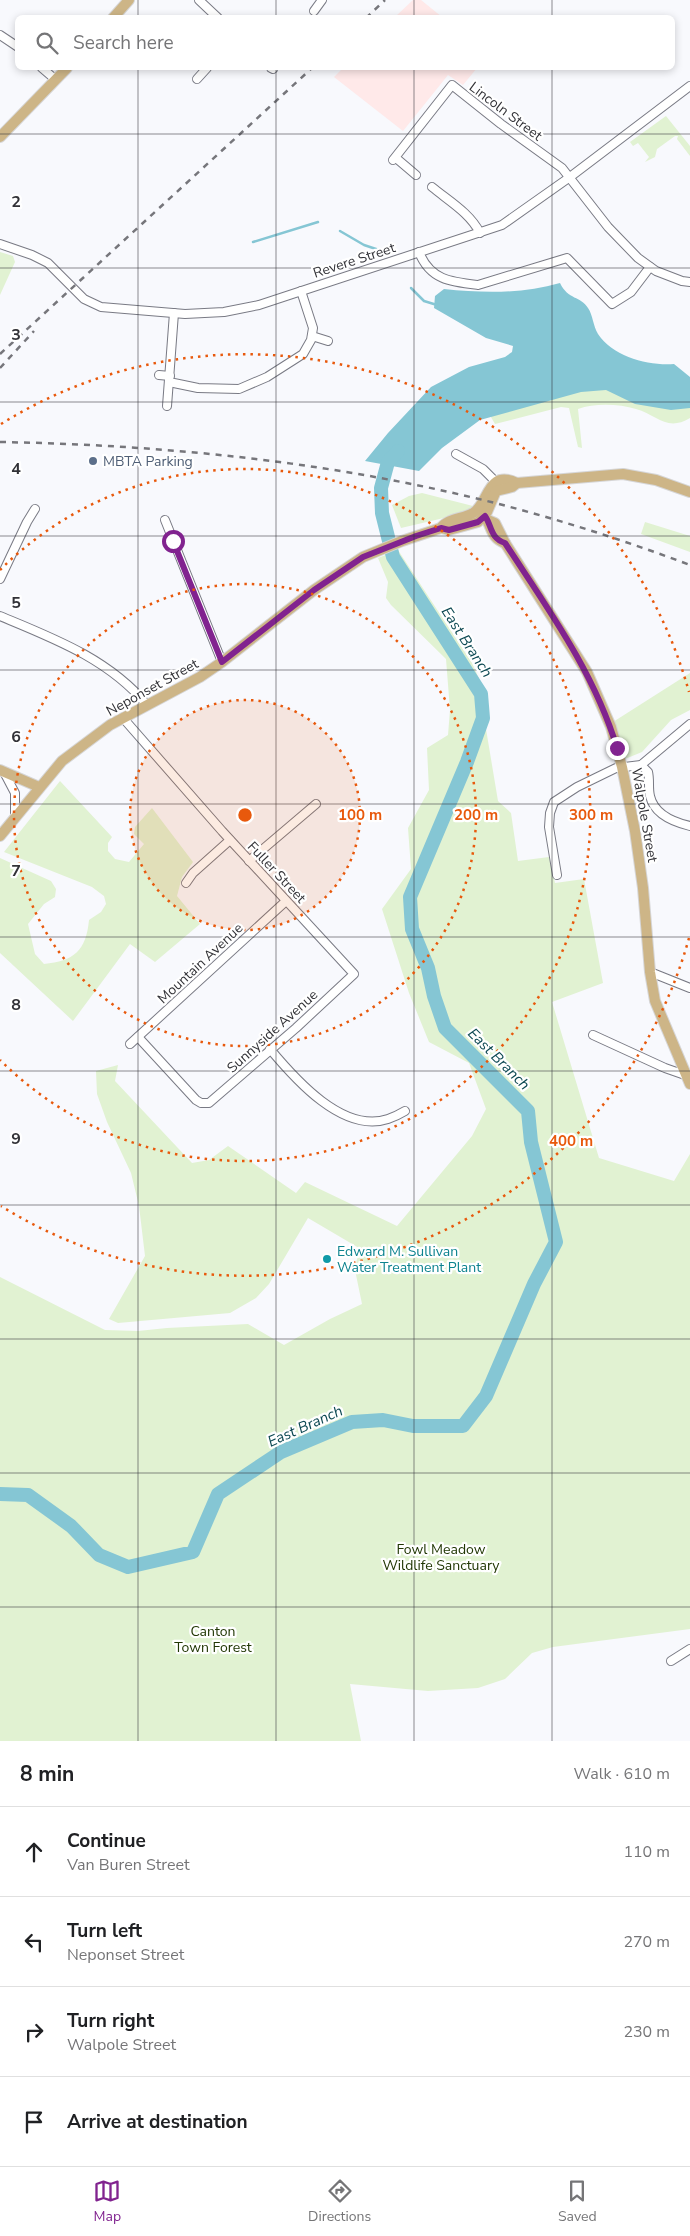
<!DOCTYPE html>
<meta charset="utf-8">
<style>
:root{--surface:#fff;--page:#f6f6f6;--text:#202124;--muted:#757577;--line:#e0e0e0;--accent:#81238f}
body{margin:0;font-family:"Nunito Sans",sans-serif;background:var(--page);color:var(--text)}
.stop{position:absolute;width:15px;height:15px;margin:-11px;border:4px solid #81238f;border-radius:50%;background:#fff}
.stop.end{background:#81238f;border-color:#fff;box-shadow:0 1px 5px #0008}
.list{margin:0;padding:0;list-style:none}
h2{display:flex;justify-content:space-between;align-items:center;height:65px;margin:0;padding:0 20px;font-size:21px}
h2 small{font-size:16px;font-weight:400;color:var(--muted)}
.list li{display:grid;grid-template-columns:32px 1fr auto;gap:15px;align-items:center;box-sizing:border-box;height:90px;padding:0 20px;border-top:1px solid var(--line)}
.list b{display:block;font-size:19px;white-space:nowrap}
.list p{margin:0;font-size:16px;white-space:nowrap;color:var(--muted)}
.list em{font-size:16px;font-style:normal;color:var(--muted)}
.icon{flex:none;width:28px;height:28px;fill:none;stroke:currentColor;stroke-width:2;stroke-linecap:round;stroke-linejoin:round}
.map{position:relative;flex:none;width:690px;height:1741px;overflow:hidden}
.search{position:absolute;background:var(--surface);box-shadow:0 2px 8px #0003;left:15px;right:15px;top:15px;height:55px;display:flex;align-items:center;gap:12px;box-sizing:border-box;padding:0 18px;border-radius:8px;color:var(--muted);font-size:19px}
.sheet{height:425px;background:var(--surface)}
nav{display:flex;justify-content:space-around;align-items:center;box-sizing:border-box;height:70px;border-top:1px solid var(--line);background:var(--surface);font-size:14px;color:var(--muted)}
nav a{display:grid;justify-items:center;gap:2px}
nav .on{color:var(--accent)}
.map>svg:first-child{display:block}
.industrial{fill:#ffe9e9}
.green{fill:#e1f2d2}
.water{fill:#85c6d4}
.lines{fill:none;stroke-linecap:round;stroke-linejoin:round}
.stream{stroke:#85c6d4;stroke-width:2.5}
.river{stroke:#85c6d4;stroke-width:14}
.minor-casing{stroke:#797a84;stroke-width:10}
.major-casing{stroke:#d6d6d7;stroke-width:12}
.minor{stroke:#fff;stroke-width:8}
.major{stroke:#cdb587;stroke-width:10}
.rail{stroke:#76767b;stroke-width:2.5;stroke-dasharray:6 6;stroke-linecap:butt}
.route{stroke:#81238f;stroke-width:6}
.grid{fill:none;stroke:#323237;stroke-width:1;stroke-opacity:0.55}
.ring{fill:none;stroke:#e8590c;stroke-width:2.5;stroke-dasharray:2.5 5}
.service-dot{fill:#5c6f8a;stroke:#fff;stroke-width:2}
.culture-dot{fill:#0f9aa8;stroke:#fff;stroke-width:2}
.labels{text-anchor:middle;stroke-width:4.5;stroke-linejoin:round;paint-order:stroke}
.street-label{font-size:14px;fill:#323237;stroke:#fff}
.service-label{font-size:14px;fill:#4e5e75;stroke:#fff;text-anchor:start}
.culture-label{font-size:14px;fill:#0d838f;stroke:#fff;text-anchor:start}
.park-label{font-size:14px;fill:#213704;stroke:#fff}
.water-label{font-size:15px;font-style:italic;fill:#0c4852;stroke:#fff}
.grid-label{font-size:16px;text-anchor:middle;font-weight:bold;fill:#323237;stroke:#fff;stroke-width:4.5;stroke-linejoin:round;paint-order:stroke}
.centre{fill:#e8590c;stroke:#fff;stroke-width:2.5}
.ring-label{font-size:15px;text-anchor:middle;font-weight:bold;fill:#e8590c;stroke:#fff;stroke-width:4.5;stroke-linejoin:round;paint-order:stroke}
</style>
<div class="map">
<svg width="690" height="1741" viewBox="0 0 690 1741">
<rect width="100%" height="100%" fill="#f8f9fd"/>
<g class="industrial">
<path d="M413,0H421L442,17H395Z"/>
<path d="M343,68H477L463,85L448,75L403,131L334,77Z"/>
</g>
<g class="green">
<path d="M666,116L690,146V156L677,139L678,136H675L657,149L655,157L645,162L649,157L638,143L633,146L630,142Z"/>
<path d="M0,252L13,256L15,262L0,295Z"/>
<path d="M580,381L690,401V418C667,432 657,415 636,409C619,404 595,403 578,409L582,448L578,447L569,408L561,407L495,424L488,412Z"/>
<path d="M422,493L473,506L461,514L401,528L392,505L409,496Z"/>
<path d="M645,522L690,536V552L641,534Z"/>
<path d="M398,550L472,663L486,694V729L498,801L511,813L518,861L549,857L555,883L584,879L603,983L552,1002L599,1158L674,1181L690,1154V1629L553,1647L532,1653L505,1679L478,1688L428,1691L350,1684L361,1741H0V1277L105,1330L138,1331L167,1328L248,1324L284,1345L330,1319L362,1304L355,1270L359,1248L308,1218L269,1284L256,1298L230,1313L118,1323L109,1319L145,1256L139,1206L131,1173L107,1122L97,1094L96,1071L118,1065L115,1081L192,1163L209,1160L228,1146L296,1193L305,1182L397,1226L472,1136L486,1109L469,1063L429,1042L409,993L382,909L411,869L408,828L429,790L427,748L448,735L450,710L446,659L391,605L386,598L388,582L378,558Z"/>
<path d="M690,673V710L671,720L642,752L625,759L613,722Z"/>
<path d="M60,781L112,837L108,843V851L115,859L129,862L144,844L134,834L135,827L152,808L193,862L182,877L177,896L200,924L155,962L130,944L73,1021L0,953V858L51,881L56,889L55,897L44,904L28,924L35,954L44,964C74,961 86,951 89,920L101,912L106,904L104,896L92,887L4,852Z"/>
</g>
<path class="water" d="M560,283C568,300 581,296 588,308C593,315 593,326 598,334C613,357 649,366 674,364L690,377V408L671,410L635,404L606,390L581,392L480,420L442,448L419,471L365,461L388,433L431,387L469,367L505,357L512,352L513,346L486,338L434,308L435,296L444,289C483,293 522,294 560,283Z"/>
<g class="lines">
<g class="stream">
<path d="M340,231L364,245L388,253"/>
<path d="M253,242L318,222"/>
<path d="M411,288L424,301L437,305"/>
</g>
<path class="river" d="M0,1494L28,1495L71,1526L99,1555L128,1567L193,1552L218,1494L281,1452L352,1422L383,1420L413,1426H463L486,1396L534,1284L556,1242L531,1142L528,1111L445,1028L434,996L428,968L412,929L410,897L467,762L483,718L481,694L393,557L382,513L381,488L388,462L398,451"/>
<g class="minor-casing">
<g id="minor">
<path d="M199,0L218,18"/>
<path d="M314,11L322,0"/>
<path d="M0,35L18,47"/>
<path d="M42,68L56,80"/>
<path d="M271,68L273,69"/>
<path d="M197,79L207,68"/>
<path d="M396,158L416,175"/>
<path d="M393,160L452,85L501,124L562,168L608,227L638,258L656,271L682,281L690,282"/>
<path d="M432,187C449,201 470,213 480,233"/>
<path d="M0,244L32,255L48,263L84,299L101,307L185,314L224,312L259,305L502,225L570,177L690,86"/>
<path d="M419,252C430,280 451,282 478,285L567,258L612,304L631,292L650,267"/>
<path d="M312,336L328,341"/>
<path d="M159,375L170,376"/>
<path d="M169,382L198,388L239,389L267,377L303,354L311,340L313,328L301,291"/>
<path d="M167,406L174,313"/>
<path d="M456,454L483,469L496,482"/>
<path d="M165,520L222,662"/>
<path d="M0,579L27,522L35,509"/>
<path d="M0,616C53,638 109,659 147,705"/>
<path d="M123,718L222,831L354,974L296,1028L209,1103H201L196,1100L138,1037"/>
<path d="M641,765L648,772C650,780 648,788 650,796C654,814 673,822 690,826"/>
<path d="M4,772L15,793V818"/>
<path d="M249,861L316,804"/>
<path d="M557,875L549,827L550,813L554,802L577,787L616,768L641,765L690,724"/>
<path d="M186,883L193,873L230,840"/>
<path d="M650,972L690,988"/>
<path d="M593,1035L665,1068L685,1075"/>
<path d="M130,1044L286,901"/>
<path d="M270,1049C295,1079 343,1134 388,1119C394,1117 400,1114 405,1111"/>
<path d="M671,1661L690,1649"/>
</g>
</g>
<g class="major-casing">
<g id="major">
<path d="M113,18L129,0"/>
<path d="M0,137L67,68"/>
<path d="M484,516C492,525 490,538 505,543"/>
<path d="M488,520L495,523L505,543L587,672L611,727L622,767L635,831L643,888L650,972L655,1001L690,1084"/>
<path d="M441,528C448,518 463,519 473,513C489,504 487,468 517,483"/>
<path d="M0,770L39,787"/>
<path d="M0,836L62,761L110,725L200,677L222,662L314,590L363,557L402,541L441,528L449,530L478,522L487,512L496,491L512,487L517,483L623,474L656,480L690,492"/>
</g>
</g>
<use href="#minor" class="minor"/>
<use href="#major" class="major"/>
<g class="rail">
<path d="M366,18L385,0"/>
<path d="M0,354L312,68"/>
<path d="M0,368L34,331"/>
<path d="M0,442C167,445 333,462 495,503C561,520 626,541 690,565"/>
</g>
</g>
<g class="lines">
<path class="route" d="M173,541L222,662L314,590L363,557L416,536L441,528L449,530L478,522L485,516C492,526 490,538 505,543C548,609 594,672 617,748"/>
</g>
<path class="grid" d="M138,0V18M276,0V18M414,0V18M552,0V18M138,68V1741M276,68V1741M414,68V1741M552,68V1741M0,134H690M0,268H690M0,402H690M0,536H690M0,670H690M0,804H690M0,937H690M0,1071H690M0,1205H690M0,1339H690M0,1473H690M0,1607H690"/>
<circle cx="245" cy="815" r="115" fill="#e8590c" fill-opacity=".12"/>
<g class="ring">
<circle cx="245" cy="815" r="115"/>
<circle cx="245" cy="815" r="231"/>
<path d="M0 570A346 346 0 1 1 0 1060"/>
<path d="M689 938A461 461 0 0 1 1 1206M1 424A461 461 0 0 1 689 692"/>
</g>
<circle class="service-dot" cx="93" cy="461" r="5"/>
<circle class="culture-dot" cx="327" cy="1259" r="5"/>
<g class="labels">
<g class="street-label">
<text transform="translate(506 111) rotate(37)" y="5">Lincoln Street</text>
<text transform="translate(354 260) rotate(-18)" y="5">Revere Street</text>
<text transform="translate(152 687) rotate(-29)" y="5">Neponset Street</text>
<text transform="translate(645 815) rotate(80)" y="5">Walpole Street</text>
<text transform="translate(277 872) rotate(47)" y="5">Fuller Street</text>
<text transform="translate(200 963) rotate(-43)" y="5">Mountain Avenue</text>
<text transform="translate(272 1031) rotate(-42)" y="5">Sunnyside Avenue</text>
</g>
<g class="service-label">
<text x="103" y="466">MBTA Parking</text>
</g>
<g class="culture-label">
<text x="337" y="1256">Edward M. Sullivan<tspan x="337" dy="16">Water Treatment Plant</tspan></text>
</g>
<g class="park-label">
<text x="441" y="1554">Fowl Meadow<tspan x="441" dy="16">Wildlife Sanctuary</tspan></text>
<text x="213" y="1636">Canton<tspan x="213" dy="16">Town Forest</tspan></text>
</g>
<g class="water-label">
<text transform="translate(467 642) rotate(57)" y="5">East Branch</text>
<text transform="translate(499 1059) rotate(45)" y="5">East Branch</text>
<text transform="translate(305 1426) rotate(-24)" y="5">East Branch</text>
</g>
</g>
<g class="grid-label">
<text x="16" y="207">2</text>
<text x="16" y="340">3</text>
<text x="16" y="474">4</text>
<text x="16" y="608">5</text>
<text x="16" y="742">6</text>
<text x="16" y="876">7</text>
<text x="16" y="1010">8</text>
<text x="16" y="1144">9</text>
</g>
<circle cx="245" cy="815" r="8" class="centre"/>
<g class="ring-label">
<text x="360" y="820">100 m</text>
<text x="476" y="820">200 m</text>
<text x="591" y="820">300 m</text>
<text x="571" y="1146">400 m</text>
</g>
</svg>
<div class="stop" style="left:173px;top:541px"></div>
<div class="stop end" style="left:617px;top:748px"></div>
<div class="search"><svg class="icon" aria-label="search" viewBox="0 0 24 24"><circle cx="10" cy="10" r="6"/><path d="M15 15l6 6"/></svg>Search here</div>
</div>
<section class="sheet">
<h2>8 min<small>Walk · 610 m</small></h2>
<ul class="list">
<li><svg class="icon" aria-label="ahead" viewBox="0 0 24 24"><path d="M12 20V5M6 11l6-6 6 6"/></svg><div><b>Continue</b><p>Van Buren Street</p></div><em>110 m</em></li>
<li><svg class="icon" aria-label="left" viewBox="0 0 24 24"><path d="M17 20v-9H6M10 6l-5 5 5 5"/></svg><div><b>Turn left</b><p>Neponset Street</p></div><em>270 m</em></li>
<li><svg class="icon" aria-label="right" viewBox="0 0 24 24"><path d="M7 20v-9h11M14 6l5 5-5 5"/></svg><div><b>Turn right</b><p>Walpole Street</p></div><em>230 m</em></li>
<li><svg class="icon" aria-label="arrive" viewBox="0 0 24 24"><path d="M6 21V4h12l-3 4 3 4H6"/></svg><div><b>Arrive at destination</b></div></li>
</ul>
</section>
<nav>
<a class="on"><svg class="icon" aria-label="map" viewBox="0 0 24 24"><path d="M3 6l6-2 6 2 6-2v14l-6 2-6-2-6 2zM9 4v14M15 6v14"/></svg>Map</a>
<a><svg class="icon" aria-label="directions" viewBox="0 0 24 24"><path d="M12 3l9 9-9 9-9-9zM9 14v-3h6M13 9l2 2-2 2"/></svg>Directions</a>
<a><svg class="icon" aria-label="saved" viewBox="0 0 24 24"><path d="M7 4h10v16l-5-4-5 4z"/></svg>Saved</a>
</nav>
